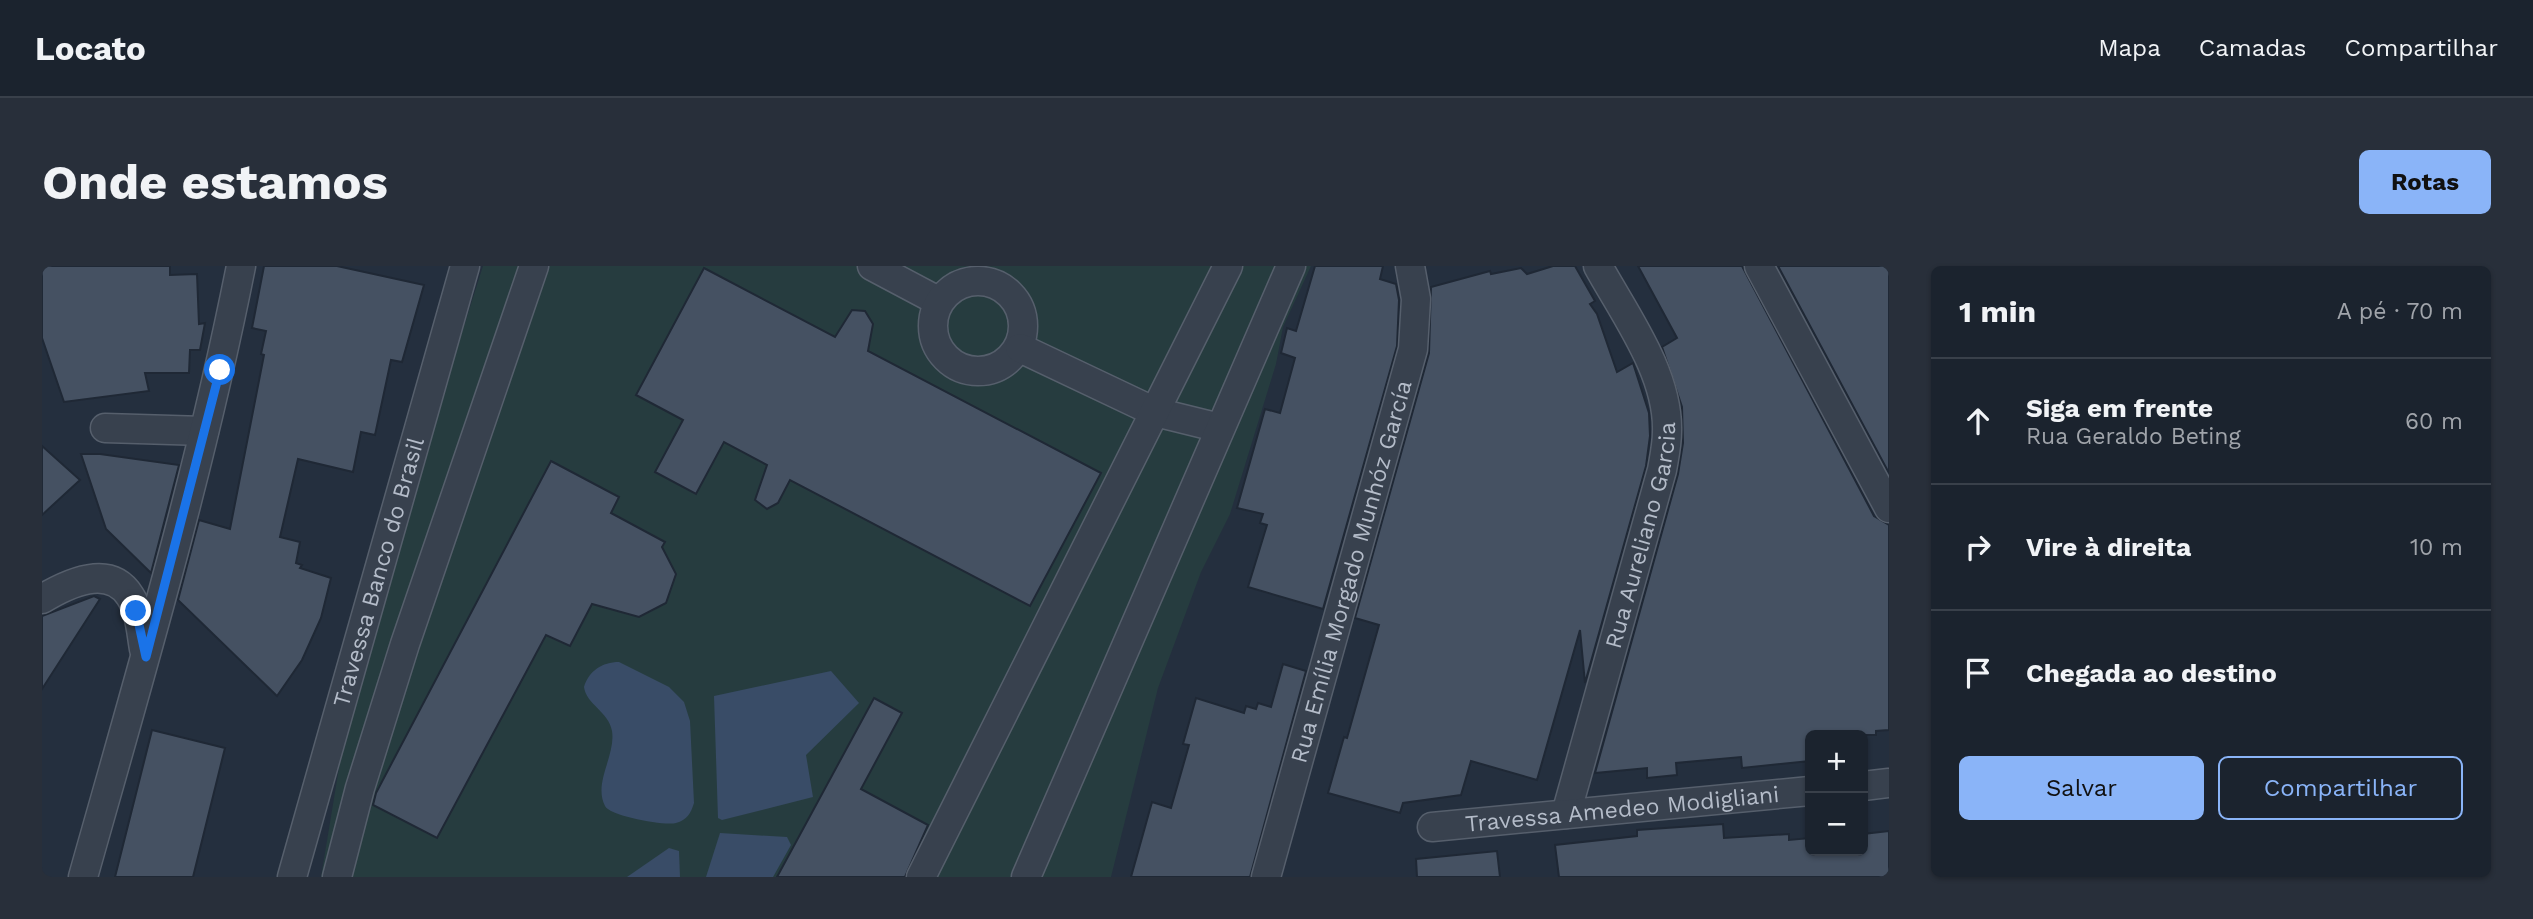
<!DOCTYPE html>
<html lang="pt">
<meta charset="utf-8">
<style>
:root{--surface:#1b232e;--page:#282f3a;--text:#f1f3f6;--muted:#a0a4aa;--line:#39404a;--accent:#8ab4f8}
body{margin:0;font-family:"Work Sans",sans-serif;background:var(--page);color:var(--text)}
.controls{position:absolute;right:21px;bottom:21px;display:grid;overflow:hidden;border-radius:10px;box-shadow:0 2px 5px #0004}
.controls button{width:63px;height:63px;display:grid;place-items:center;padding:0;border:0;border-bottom:2px solid var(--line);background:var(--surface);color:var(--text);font:35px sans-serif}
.stop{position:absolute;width:21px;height:21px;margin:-16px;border:5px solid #1a73e8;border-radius:50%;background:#fff}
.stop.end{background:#1a73e8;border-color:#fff;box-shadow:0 2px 7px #0008}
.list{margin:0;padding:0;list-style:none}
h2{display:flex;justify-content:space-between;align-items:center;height:91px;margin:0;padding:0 28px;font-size:30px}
h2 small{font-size:23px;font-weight:400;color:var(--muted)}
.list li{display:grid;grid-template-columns:46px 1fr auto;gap:21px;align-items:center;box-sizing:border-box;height:126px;padding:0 28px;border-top:2px solid var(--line)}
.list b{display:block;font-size:26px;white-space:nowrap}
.list p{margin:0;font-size:23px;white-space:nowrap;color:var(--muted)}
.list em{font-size:23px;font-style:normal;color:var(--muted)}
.actions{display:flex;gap:14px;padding:21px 28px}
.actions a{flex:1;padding:16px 0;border:2px solid var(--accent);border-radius:10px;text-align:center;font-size:24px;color:var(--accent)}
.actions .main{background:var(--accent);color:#111}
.icon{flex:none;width:38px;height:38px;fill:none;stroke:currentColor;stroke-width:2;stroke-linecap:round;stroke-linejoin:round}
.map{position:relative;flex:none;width:1847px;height:611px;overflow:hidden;border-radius:10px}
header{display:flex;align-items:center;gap:42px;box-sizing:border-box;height:98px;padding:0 35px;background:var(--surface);border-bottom:2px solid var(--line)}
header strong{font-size:33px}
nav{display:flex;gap:38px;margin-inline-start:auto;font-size:24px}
.intro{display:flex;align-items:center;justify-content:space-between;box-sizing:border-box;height:168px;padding:0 42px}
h1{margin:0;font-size:49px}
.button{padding:18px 32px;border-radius:10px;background:var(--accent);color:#111;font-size:24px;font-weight:700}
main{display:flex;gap:42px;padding:0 42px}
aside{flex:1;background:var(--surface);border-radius:10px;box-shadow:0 2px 5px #0004}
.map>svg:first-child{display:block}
.green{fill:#263c3f}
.water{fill:#394c67}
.building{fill:#455162;stroke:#1f2835;stroke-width:2}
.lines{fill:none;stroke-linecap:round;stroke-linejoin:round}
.minor-casing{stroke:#565f6c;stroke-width:31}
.minor{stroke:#38414e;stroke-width:28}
.route{stroke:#1a73e8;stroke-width:9}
.labels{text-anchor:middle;stroke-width:5;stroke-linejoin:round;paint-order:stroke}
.street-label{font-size:23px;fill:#b4bcc9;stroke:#1d2633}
</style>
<header>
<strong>Locato</strong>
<nav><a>Mapa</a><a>Camadas</a><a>Compartilhar</a></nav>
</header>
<div class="intro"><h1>Onde estamos</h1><a class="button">Rotas</a></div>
<main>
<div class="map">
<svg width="1847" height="611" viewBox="0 0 1847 611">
<rect width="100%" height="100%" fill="#242f3e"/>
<path class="green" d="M441,0H1269L1241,61L1234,98L1188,248L1159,306L1116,422L1069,611H279L313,405Z"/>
<g class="water">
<path d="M577,396L627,421L642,436L648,455L652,537C649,547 645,554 634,557C622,560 568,550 563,540C551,517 574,489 570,465C567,446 544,438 542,421C547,405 560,396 577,396Z"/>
<path d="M789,405L817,437L764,489L771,531L680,554L676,552L672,430Z"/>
<path d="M678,567L745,571L749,579L731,611H664Z"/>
<path d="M627,582L637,585L638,611H585Z"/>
</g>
<g class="building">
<path d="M0,0H128V9L155,8L157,58L163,57L158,84H148L147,107H103L107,125L22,136L0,72Z"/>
<path d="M222,0H295L382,19L360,96L349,94L333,169L319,166L311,206L256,193L238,271L258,276L254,297L260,299L258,302L289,312L279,352L260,394L235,430L136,334L157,254L188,263L222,89L219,88L224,65L210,62Z"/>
<path d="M1273,0H1341L1338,13L1354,18L1357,34L1355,80L1281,343L1206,321L1225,259L1218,257L1221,248L1195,242L1223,143L1238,147L1253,92L1239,87L1245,62L1254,65Z"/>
<path d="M1511,0H1533L1553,35L1548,38L1555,48L1575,106L1591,97L1607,147L1608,170L1604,200L1543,417L1538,364L1495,514L1429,495L1419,529L1361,537L1358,547L1286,527L1302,471L1305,472L1337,359L1313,352L1387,87L1389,21L1448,5L1449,8L1479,2L1485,8Z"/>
<path d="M1596,0H1700L1832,250L1847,259V464L1834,465V469H1768V495L1700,502L1699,491L1634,497L1635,509L1605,512V502L1553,507L1636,208L1641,177L1640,141L1620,81L1635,72Z"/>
<path d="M1736,0H1847V207Z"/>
<path d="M662,2L793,71L810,44L823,45L831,58L826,85L1059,207L988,340L748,214L736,237L725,243L713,234L725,199L682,176L654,228L613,206L641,154L594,129Z"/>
<path d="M0,180L38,214L0,249Z"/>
<path d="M39,188H58L137,199L109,307L64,263Z"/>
<path d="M509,195L577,231L569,247L623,276L620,281L634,308L624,337L597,351L550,338L528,380L504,369L395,572L331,539L334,527Z"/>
<path d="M52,330L58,333L0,423V350Z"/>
<path d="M1241,398L1264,405L1208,611H1089L1110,536L1129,542L1147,479L1141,478L1154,432L1202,447L1204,440L1214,443L1216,437L1229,441Z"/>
<path d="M832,432L860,447L819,523L886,559L863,611H735Z"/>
<path d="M110,464L183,482L151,611H73Z"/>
<path d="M1681,558L1682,572L1747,568V574L1768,572V585H1821V568L1847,565V611H1517L1513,579L1595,570V564Z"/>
<path d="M1455,585L1458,611H1375L1374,593Z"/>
</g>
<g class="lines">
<g class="minor-casing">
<g id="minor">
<path d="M830,0L896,35"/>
<path d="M1717,0L1847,242"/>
<circle cx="936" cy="60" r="45"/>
<path d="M978,82L1113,146L1178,162"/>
<path d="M63,162L162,165"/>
<path d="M0,333C25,318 67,297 88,330C98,345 99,366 102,383"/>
<path d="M1821,520L1847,517"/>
<path id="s1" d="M1524,548L1620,204C1622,192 1625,179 1625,166C1627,108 1583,49 1556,0"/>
<path id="s2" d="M1390,561L1768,525"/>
<path d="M41,611C98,409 158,207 199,0"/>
<path id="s3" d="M250,611L423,0"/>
<path d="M295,611L318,522L363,378L492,0"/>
<path d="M879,611L1186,0"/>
<path d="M984,611L1249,0"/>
<path id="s4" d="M1224,611L1371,83L1374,33L1368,0"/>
</g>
</g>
<use href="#minor" class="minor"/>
</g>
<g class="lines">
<path class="route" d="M94,345L104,391L178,104"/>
</g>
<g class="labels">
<g class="street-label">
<text dy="8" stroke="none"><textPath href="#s1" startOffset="289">Rua Aureliano Garcia</textPath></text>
<text dy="8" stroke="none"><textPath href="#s3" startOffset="317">Travessa Banco do Brasil</textPath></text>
<text dy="8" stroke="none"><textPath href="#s4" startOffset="317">Rua Emília Morgado Munhóz García</textPath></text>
<text dy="8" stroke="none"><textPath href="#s2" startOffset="191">Travessa Amedeo Modigliani</textPath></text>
</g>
</g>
</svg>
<div class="controls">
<button>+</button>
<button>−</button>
</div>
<div class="stop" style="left:178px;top:104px"></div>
<div class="stop end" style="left:94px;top:345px"></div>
</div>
<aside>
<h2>1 min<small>A pé · 70 m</small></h2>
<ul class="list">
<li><svg class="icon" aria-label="ahead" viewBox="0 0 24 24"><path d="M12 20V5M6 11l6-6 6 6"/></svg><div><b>Siga em frente</b><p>Rua Geraldo Beting</p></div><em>60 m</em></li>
<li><svg class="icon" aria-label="right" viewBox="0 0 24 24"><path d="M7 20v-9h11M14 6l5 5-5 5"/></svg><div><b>Vire à direita</b></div><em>10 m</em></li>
<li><svg class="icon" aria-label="arrive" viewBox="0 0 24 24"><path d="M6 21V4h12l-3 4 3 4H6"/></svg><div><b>Chegada ao destino</b></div></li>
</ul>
<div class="actions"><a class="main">Salvar</a><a>Compartilhar</a></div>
</aside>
</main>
